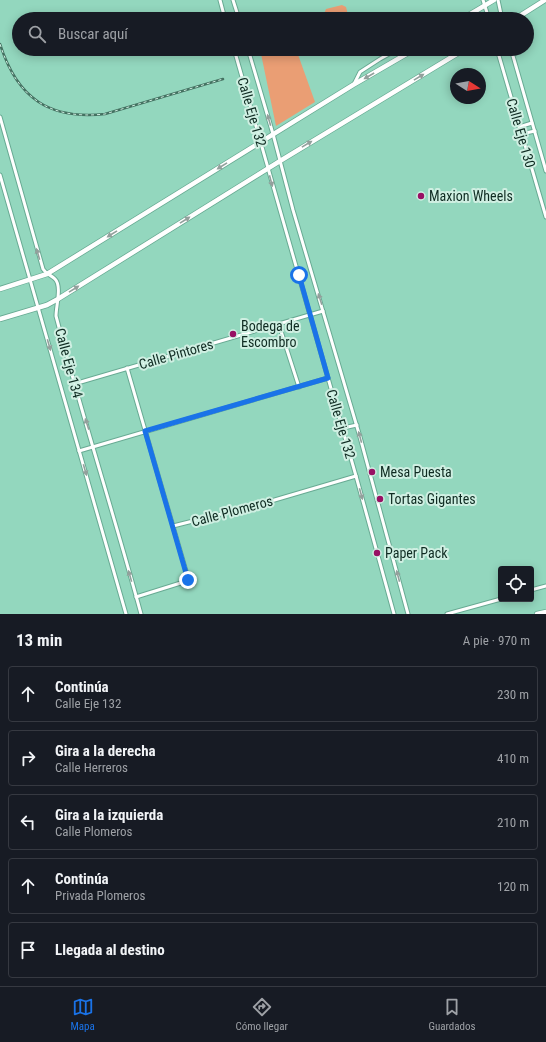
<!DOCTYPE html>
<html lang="es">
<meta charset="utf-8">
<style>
:root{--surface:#171b24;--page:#20242c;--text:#f1f3f6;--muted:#9ea1a6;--line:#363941;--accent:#1a73e8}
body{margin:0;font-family:"Roboto Condensed",sans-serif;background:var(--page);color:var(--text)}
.controls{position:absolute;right:12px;bottom:12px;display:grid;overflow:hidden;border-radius:4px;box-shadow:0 2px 10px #0003}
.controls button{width:36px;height:36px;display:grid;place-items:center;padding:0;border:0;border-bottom:1px solid var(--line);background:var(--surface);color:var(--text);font:20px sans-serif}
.compass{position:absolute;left:450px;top:68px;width:36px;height:36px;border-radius:50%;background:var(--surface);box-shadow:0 2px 10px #0003;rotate:101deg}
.stop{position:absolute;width:12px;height:12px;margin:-9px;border:3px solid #1a73e8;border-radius:50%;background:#fff}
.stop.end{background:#1a73e8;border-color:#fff;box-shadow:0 1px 4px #0008}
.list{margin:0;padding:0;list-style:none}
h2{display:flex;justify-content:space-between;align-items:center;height:52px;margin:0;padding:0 16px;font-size:17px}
h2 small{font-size:13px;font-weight:400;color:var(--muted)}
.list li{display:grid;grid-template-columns:26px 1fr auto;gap:12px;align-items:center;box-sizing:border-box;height:56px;margin:0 8px 8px;padding:0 8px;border:1px solid var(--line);border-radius:4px}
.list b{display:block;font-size:15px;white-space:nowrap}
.list p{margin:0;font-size:13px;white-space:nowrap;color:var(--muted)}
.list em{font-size:13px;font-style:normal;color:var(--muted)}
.icon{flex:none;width:22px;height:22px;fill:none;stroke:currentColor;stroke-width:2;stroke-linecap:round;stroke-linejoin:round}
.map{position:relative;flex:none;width:546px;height:614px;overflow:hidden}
.search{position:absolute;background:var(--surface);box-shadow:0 2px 10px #0003;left:12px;right:12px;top:12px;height:44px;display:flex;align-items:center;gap:10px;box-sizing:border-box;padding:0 14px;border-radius:22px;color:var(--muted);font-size:15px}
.sheet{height:372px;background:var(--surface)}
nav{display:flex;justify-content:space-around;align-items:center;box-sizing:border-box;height:56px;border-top:1px solid var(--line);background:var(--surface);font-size:11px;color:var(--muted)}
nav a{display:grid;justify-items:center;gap:2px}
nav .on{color:var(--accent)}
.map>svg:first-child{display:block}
.green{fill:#ea9e74}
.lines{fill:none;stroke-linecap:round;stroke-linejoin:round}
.street-casing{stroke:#68aa93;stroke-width:5}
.secondary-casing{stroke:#68aa93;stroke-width:6}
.street{stroke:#fff;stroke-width:3}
.secondary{stroke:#fff;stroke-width:4.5}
.rail-casing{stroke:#447161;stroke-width:2.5}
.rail{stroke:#cfefe2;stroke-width:1;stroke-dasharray:3;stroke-linecap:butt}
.oneway{fill:#93a09c}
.route{stroke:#1a73e8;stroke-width:5}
.poi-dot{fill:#981064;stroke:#cfefe2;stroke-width:1.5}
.labels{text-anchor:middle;stroke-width:4;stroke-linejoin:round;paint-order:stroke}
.street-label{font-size:14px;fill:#0f2b22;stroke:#cfefe2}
.poi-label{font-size:14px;fill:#0f2b22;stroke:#cfefe2;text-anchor:start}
</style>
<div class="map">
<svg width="546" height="614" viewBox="0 0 546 614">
<rect width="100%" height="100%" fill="#93d7be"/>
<g class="green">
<path d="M342,5L346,7L349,19H325L324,14L326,9Z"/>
<path d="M260,49H296L315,102L276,126Z"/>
</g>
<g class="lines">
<g class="street-casing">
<g id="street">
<path d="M220,0L225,19"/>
<path d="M233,0L239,19"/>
<path d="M483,0L489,19"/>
<path d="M498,0L502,19"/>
<path d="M234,49L356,476L394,614"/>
<path d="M248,49L273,134L293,210L360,437L408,614"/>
<path d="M497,49L546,217"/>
<path d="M511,49L546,171"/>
<path d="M392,53L405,54"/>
<path d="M354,84L360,72L380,59L398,49"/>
<path d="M0,117L43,269C46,274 51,275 55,279C62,286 56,306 56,316C82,416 114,514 141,614"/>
<path d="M519,127L532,123"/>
<path d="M521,134L535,131"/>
<path d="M0,175L126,614"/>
<path d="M279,325L299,387"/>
<path d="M127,368L188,578L187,581L136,597"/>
<path d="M74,384L323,311"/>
<path d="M343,428L357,425"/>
<path d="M79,451L328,378"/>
<path d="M173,526L261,504L356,476"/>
<path d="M531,590L546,586"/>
<path d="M447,614L501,599"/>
</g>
</g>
<g class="secondary-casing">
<g id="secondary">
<path d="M462,19L494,0"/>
<path d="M515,19L545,0"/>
<path d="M0,289L47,274L353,85L415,49"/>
<path d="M0,319L47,305L58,299L280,161L465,49"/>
<path d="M537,614L546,612"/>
</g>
</g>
<use href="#street" class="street"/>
<use href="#secondary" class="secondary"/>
<g class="rail-casing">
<path id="rail" d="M0,44C17,98 49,120 105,114L223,79"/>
</g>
<use href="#rail" class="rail"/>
</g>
<defs><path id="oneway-solid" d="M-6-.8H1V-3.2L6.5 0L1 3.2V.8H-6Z"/></defs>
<g class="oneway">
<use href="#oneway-solid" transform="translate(369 76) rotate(150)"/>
<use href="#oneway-solid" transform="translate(419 77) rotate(-31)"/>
<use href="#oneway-solid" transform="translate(269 120) rotate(-106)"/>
<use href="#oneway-solid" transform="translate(307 144) rotate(-31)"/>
<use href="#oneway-solid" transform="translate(222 166) rotate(148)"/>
<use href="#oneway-solid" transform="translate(271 181) rotate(75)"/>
<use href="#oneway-solid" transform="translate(185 220) rotate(-32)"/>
<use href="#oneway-solid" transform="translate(112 234) rotate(148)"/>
<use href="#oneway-solid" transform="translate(38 254) rotate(-106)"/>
<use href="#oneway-solid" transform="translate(74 289) rotate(-32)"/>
<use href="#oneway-solid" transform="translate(320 299) rotate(-108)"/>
<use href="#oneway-solid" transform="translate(49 345) rotate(74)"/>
<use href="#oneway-solid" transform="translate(87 424) rotate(-108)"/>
<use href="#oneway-solid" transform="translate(360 437) rotate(-105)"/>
<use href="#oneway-solid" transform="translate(85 470) rotate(74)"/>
<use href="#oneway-solid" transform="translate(361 494) rotate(75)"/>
<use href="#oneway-solid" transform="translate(130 576) rotate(-106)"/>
<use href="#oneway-solid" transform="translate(398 576) rotate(-105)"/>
</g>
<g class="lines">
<path class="route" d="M188,580L145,431L328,378L299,275"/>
</g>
<g class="poi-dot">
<circle cx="421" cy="196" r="4"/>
<circle cx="233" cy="334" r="4"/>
<circle cx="372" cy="472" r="4"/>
<circle cx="380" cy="499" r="4"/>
<circle cx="377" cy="553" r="4"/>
</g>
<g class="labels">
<g class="street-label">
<text transform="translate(252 112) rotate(74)" y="5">Calle Eje 132</text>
<text transform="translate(521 133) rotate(74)" y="5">Calle Eje 130</text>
<text transform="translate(176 354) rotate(-16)" y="5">Calle Pintores</text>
<text transform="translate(69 363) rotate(75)" y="5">Calle Eje 134</text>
<text transform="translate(341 424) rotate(74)" y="5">Calle Eje 132</text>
<text transform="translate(232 511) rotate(-15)" y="5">Calle Plomeros</text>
</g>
<g class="poi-label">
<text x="429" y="201">Maxion Wheels</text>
<text x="241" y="331">Bodega de<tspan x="241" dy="16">Escombro</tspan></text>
<text x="380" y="477">Mesa Puesta</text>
<text x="388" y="504">Tortas Gigantes</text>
<text x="385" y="558">Paper Pack</text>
</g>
</g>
</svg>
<div class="controls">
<button><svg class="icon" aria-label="locate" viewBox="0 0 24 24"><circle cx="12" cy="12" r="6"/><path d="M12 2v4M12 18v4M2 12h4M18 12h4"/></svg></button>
</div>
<svg class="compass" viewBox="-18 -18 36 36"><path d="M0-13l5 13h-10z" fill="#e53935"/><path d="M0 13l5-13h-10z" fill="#9ea1a6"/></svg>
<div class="stop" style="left:299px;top:275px"></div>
<div class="stop end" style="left:188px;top:580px"></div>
<div class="search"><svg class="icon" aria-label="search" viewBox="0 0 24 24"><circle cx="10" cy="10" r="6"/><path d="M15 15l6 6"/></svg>Buscar aquí</div>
</div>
<section class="sheet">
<h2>13 min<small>A pie · 970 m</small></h2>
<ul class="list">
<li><svg class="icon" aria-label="ahead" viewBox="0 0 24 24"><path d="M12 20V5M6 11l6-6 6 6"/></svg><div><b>Continúa</b><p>Calle Eje 132</p></div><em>230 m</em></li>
<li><svg class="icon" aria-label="right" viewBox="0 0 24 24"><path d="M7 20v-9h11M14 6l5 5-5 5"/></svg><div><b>Gira a la derecha</b><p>Calle Herreros</p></div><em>410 m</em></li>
<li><svg class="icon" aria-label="left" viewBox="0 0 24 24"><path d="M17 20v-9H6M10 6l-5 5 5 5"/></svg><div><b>Gira a la izquierda</b><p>Calle Plomeros</p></div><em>210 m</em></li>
<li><svg class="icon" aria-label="ahead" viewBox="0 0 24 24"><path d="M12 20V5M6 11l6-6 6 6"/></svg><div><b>Continúa</b><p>Privada Plomeros</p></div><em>120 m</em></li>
<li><svg class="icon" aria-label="arrive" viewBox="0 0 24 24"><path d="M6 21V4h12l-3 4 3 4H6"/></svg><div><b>Llegada al destino</b></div></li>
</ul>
</section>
<nav>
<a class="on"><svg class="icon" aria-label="map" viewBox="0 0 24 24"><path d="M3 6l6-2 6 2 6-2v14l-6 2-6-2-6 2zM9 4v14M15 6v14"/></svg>Mapa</a>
<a><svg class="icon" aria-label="directions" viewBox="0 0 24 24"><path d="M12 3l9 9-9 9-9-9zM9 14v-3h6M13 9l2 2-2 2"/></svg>Cómo llegar</a>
<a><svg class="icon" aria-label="saved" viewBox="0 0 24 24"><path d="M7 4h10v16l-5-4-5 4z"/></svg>Guardados</a>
</nav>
